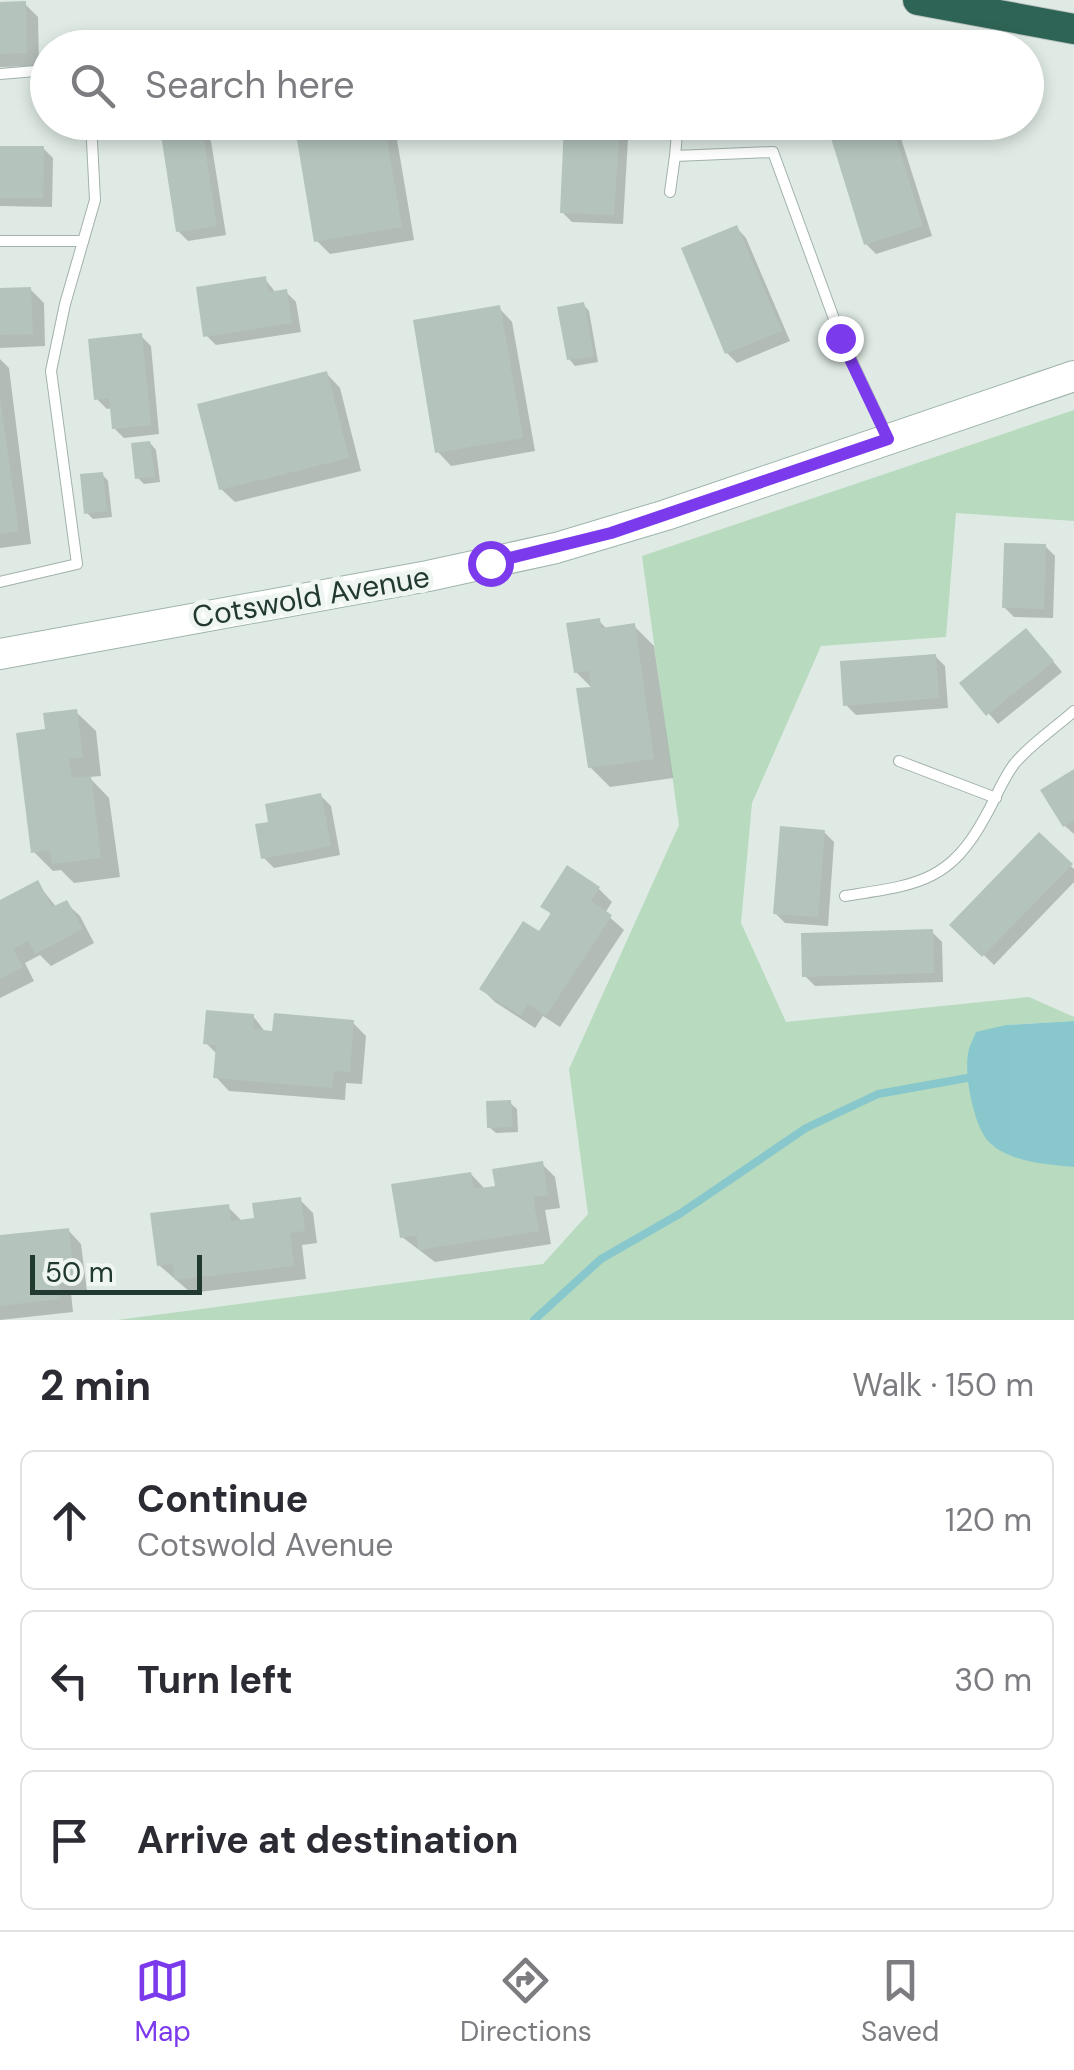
<!DOCTYPE html>
<meta charset="utf-8">
<style>
:root{--surface:#fff;--page:#f7f7f7;--text:#2b2b33;--muted:#7c7c81;--line:#e1e1e2;--accent:#7c3aed}
body{margin:0;font-family:"DM Sans",sans-serif;background:var(--page);color:var(--text)}
.scale{position:absolute;left:30px;bottom:25px;width:172px;box-sizing:border-box;padding-left:10px;border:5px solid #213930;border-top:0;font-size:28px;line-height:35px;white-space:nowrap;color:#213930;-webkit-text-stroke:8px #eff6f2;paint-order:stroke}
.stop{position:absolute;width:30px;height:30px;margin:-22px;border:8px solid #7c3aed;border-radius:50%;background:#fff}
.stop.end{background:#7c3aed;border-color:#fff;box-shadow:0 2px 10px #0008}
.list{margin:0;padding:0;list-style:none}
h2{display:flex;justify-content:space-between;align-items:center;height:130px;margin:0;padding:0 40px;font-size:42px}
h2 small{font-size:32px;font-weight:400;color:var(--muted)}
.list li{display:grid;grid-template-columns:65px 1fr auto;gap:30px;align-items:center;box-sizing:border-box;height:140px;margin:0 20px 20px;padding:0 20px;border:2px solid var(--line);border-radius:15px}
.list b{display:block;font-size:38px;white-space:nowrap}
.list p{margin:0;font-size:32px;white-space:nowrap;color:var(--muted)}
.list em{font-size:32px;font-style:normal;color:var(--muted)}
.icon{flex:none;width:55px;height:55px;fill:none;stroke:currentColor;stroke-width:2;stroke-linecap:round;stroke-linejoin:round}
.map{position:relative;flex:none;width:1074px;height:1320px;overflow:hidden}
.search{position:absolute;background:var(--surface);box-shadow:0 5px 15px #0003;left:30px;right:30px;top:30px;height:110px;display:flex;align-items:center;gap:25px;box-sizing:border-box;padding:0 35px;border-radius:55px;color:var(--muted);font-size:38px}
.sheet{height:610px;background:var(--surface)}
nav{display:flex;justify-content:space-around;align-items:center;box-sizing:border-box;height:140px;border-top:2px solid var(--line);background:var(--surface);font-size:28px;color:var(--muted)}
nav a{display:grid;justify-items:center;gap:5px}
nav .on{color:var(--accent)}
.map>svg:first-child{display:block}
.green{fill:#b8dabf}
.water{fill:#88c8cd}
.shadow{fill:#0003}
.lines{fill:none;stroke-linecap:round;stroke-linejoin:round}
.stream{stroke:#88c8cd;stroke-width:8}
.building{fill:#b4c4bd}
.lane-casing{stroke:#a2b1aa;stroke-width:12}
.secondary-casing{stroke:#9eb5ab;stroke-width:32}
.highway-casing{stroke:#bcc4c1;stroke-width:32}
.lane{stroke:#fff;stroke-width:10}
.secondary{stroke:#fff;stroke-width:30}
.highway{stroke:#2e6455;stroke-width:30}
.route{stroke:#7c3aed;stroke-width:12}
.labels{text-anchor:middle;stroke-width:10;stroke-linejoin:round;paint-order:stroke}
.street-label{font-size:30px;fill:#213930;stroke:#eff6f2}
</style>
<div class="map">
<svg width="1074" height="1320" viewBox="0 0 1074 1320">
<rect width="100%" height="100%" fill="#dfeae4"/>
<path class="green" d="M1074,410V521L956,513L946,637L821,646L752,803L741,923L786,1022L1029,997L1074,1017V1021L1006,1025L991,1145C1019,1157 1044,1165 1074,1167V1320H117L543,1264L588,1214L569,1069L679,825L642,556Z"/>
<path class="water" d="M1074,1021V1167C1049,1165 1011,1162 991,1144C974,1130 964,1075 968,1054C969,1047 973,1039 976,1032L1006,1025Z"/>
<g class="shadow">
<path d="M0,4H25L38,17L39,66L0,67Z"/>
<path d="M297,122H394L414,240L330,254L317,241Z"/>
<path d="M567,122H629L623,224L572,222L562,212Z"/>
<path d="M878,122H891L898,129L932,236L876,254L866,244Z"/>
<path d="M201,131L211,141L226,235L188,241L178,231Z"/>
<path d="M0,148H43L53,158L52,207L0,206Z"/>
<path d="M737,228L746,238L790,341L737,363L727,353Z"/>
<path d="M265,279L276,293L286,292L296,302L301,332L216,345L206,335Z"/>
<path d="M30,289L44,303L45,346L0,348V291Z"/>
<path d="M583,304L589,311L598,362L575,366L569,359Z"/>
<path d="M499,308L512,322L535,451L451,466L438,452Z"/>
<path d="M141,336L151,346L159,434L124,438L114,428L112,408L107,409L97,399Z"/>
<path d="M0,359L9,368L31,544L0,548Z"/>
<path d="M327,374L340,388L361,471L235,502L221,489Z"/>
<path d="M150,443L156,450L160,482L144,484L138,478Z"/>
<path d="M102,474L108,481L112,517L93,519L87,513Z"/>
<path d="M1045,546L1055,556L1053,618L1014,617L1004,607Z"/>
<path d="M599,621L608,630L634,626L654,646L673,778L610,787L590,767L593,689L576,672Z"/>
<path d="M1036,641L1062,672L998,724L962,683Z"/>
<path d="M935,656L945,666L948,708L856,715L846,705Z"/>
<path d="M76,712L96,731L101,776L89,777L109,798L120,877L74,883L61,870L53,871L33,851L48,731Z"/>
<path d="M1074,772V834L1065,826Z"/>
<path d="M321,796L331,806L340,855L274,868L264,858L271,824Z"/>
<path d="M824,832L834,842L828,926L785,923L775,913Z"/>
<path d="M1039,836L1074,869V882L994,965L953,925Z"/>
<path d="M37,883L57,908L66,903L80,916L94,943L51,966L40,955L25,963L34,981L0,998V903Z"/>
<path d="M599,889L612,902L605,913L624,930L560,1027L543,1016L535,1028L495,1002L482,989L540,935L552,915L543,906Z"/>
<path d="M932,932L942,942L943,982L815,986L805,976Z"/>
<path d="M253,1016L266,1033L353,1023L366,1036L362,1084L346,1083L345,1100L229,1091L216,1077L218,1055L206,1043Z"/>
<path d="M510,1103L517,1109L518,1132L496,1133L489,1127Z"/>
<path d="M542,1164L555,1177L560,1208L545,1210L551,1244L435,1262L402,1237L471,1174L484,1188H497Z"/>
<path d="M300,1200L313,1213L317,1243L302,1245L306,1279L191,1293L159,1265L228,1207L241,1220H256Z"/>
<path d="M68,1230L81,1244L87,1291L71,1293L73,1312L0,1320V1237Z"/>
</g>
<g class="lines">
<path class="stream" d="M534,1320L601,1259L681,1213L806,1128L878,1094L967,1078"/>
</g>
<g class="building">
<path d="M26,1L27,53L0,54V2Z"/>
<path d="M294,122H384L402,227L314,242Z"/>
<path d="M564,122H620L614,215L560,213Z"/>
<path d="M870,122H891L923,226L864,245L830,135Z"/>
<path d="M202,128L217,226L176,232L161,135Z"/>
<path d="M0,146H44L43,198H0Z"/>
<path d="M737,225L782,331L725,354L681,248Z"/>
<path d="M266,276L268,292L287,289L292,323L203,337L196,287Z"/>
<path d="M31,287L33,334L0,335V288Z"/>
<path d="M584,302L594,356L567,360L557,307Z"/>
<path d="M500,305L523,438L435,453L413,320Z"/>
<path d="M142,333L151,425L112,429L109,398L94,400L88,339Z"/>
<path d="M327,371L349,458L219,490L197,404Z"/>
<path d="M0,398L19,531L0,534Z"/>
<path d="M150,441L155,477L135,479L131,443Z"/>
<path d="M103,472L107,511L84,514L80,474Z"/>
<path d="M1004,543L1046,544L1044,609L1002,608Z"/>
<path d="M600,618L601,628L635,623L654,759L588,768L576,688L591,687L589,671L574,673L566,623Z"/>
<path d="M1026,628L1054,661L986,716L959,683Z"/>
<path d="M936,654L939,698L843,706L840,661Z"/>
<path d="M77,709L83,757L69,759L72,778L91,776L101,858L52,864L50,850L31,853L16,733L45,729L43,713Z"/>
<path d="M1074,769V821L1063,827L1040,790Z"/>
<path d="M321,793L331,846L261,859L255,824L268,822L265,804Z"/>
<path d="M780,826L825,830L818,917L773,914Z"/>
<path d="M1039,832L1073,864L982,957L949,925Z"/>
<path d="M567,865L600,887L591,901L612,915L546,1016L528,1004L521,1016L479,989L523,921L539,931L551,913L540,907Z"/>
<path d="M38,880L52,907L67,900L83,929L35,954L28,941L13,949L23,967L0,979V900Z"/>
<path d="M933,929L934,973L802,977L801,933Z"/>
<path d="M206,1010L254,1014L253,1029L272,1031L274,1013L354,1020L350,1072L334,1071L332,1088L213,1078L216,1045L203,1044Z"/>
<path d="M511,1100L513,1127L487,1128L486,1101Z"/>
<path d="M543,1161L548,1195L533,1197L539,1231L419,1250L416,1235L400,1238L391,1184L471,1172L474,1189L495,1186L492,1169Z"/>
<path d="M301,1197L305,1231L290,1233L294,1266L175,1280L173,1264L157,1266L150,1213L229,1204L231,1221L254,1218L252,1203Z"/>
<path d="M69,1228L74,1278L59,1280L60,1299L0,1306V1235Z"/>
</g>
<g class="lines">
<g class="lane-casing">
<g id="lane">
<path d="M0,74L48,70"/>
<path d="M678,122L675,156L773,152L841,338L888,438"/>
<path d="M670,192L675,156"/>
<path d="M0,241H83"/>
<path d="M0,582L77,564L51,371L65,304L95,200L91,122"/>
<path d="M899,761L996,798"/>
<path d="M845,896C914,885 949,884 985,817C995,800 1003,778 1015,763C1031,744 1055,728 1074,711"/>
</g>
</g>
<g class="secondary-casing">
<path id="secondary" d="M0,654L428,576L556,548L666,515L1074,376"/>
</g>
<g class="highway-casing">
<path id="highway" d="M918,0L1074,29"/>
</g>
<use href="#lane" class="lane"/>
<use href="#secondary" class="secondary"/>
<use href="#highway" class="highway"/>
</g>
<g class="lines">
<path class="route" d="M490,563L611,533L888,439L840,338"/>
</g>
<g class="labels">
<g class="street-label">
<text transform="translate(311 597) rotate(-10)" y="10">Cotswold Avenue</text>
</g>
</g>
</svg>
<div class="scale">50 m</div>
<div class="stop" style="left:490px;top:563px"></div>
<div class="stop end" style="left:840px;top:338px"></div>
<div class="search"><svg class="icon" aria-label="search" viewBox="0 0 24 24"><circle cx="10" cy="10" r="6"/><path d="M15 15l6 6"/></svg>Search here</div>
</div>
<section class="sheet">
<h2>2 min<small>Walk · 150 m</small></h2>
<ul class="list">
<li><svg class="icon" aria-label="ahead" viewBox="0 0 24 24"><path d="M12 20V5M6 11l6-6 6 6"/></svg><div><b>Continue</b><p>Cotswold Avenue</p></div><em>120 m</em></li>
<li><svg class="icon" aria-label="left" viewBox="0 0 24 24"><path d="M17 20v-9H6M10 6l-5 5 5 5"/></svg><div><b>Turn left</b></div><em>30 m</em></li>
<li><svg class="icon" aria-label="arrive" viewBox="0 0 24 24"><path d="M6 21V4h12l-3 4 3 4H6"/></svg><div><b>Arrive at destination</b></div></li>
</ul>
</section>
<nav>
<a class="on"><svg class="icon" aria-label="map" viewBox="0 0 24 24"><path d="M3 6l6-2 6 2 6-2v14l-6 2-6-2-6 2zM9 4v14M15 6v14"/></svg>Map</a>
<a><svg class="icon" aria-label="directions" viewBox="0 0 24 24"><path d="M12 3l9 9-9 9-9-9zM9 14v-3h6M13 9l2 2-2 2"/></svg>Directions</a>
<a><svg class="icon" aria-label="saved" viewBox="0 0 24 24"><path d="M7 4h10v16l-5-4-5 4z"/></svg>Saved</a>
</nav>
